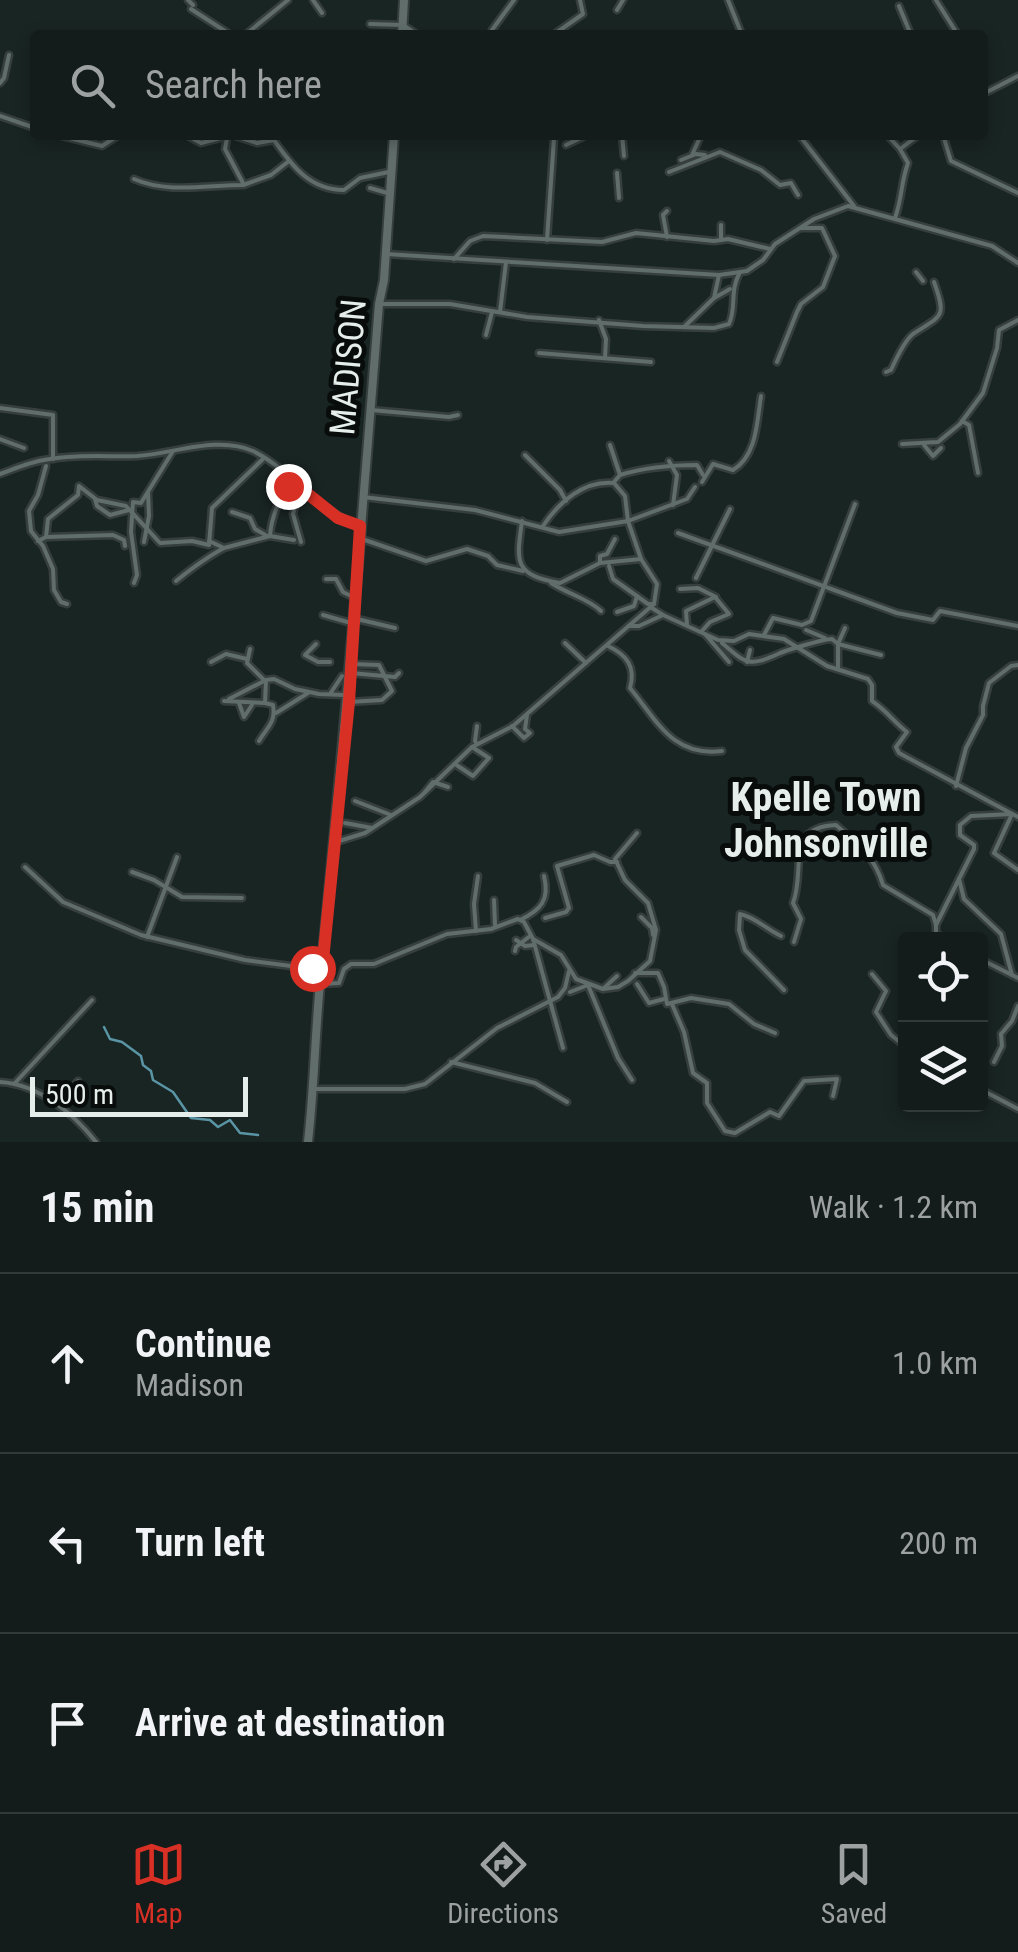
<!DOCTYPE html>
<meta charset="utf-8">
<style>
:root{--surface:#131c1a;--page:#1c2523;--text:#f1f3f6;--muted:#9da1a2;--line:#323a39;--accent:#d93025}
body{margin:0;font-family:"Roboto Condensed",sans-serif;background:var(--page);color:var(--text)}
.controls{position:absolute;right:30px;bottom:30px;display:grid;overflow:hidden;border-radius:10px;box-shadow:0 5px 15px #0003}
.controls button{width:90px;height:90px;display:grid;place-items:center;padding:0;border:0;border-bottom:2px solid var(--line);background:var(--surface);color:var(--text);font:50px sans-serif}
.scale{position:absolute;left:30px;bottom:25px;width:218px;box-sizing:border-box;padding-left:10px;border:5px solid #e6eeec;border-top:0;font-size:28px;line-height:35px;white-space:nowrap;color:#e6eeec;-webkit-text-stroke:8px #080d0c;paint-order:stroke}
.stop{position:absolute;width:30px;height:30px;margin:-22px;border:8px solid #d93025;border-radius:50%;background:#fff}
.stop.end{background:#d93025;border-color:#fff;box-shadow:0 2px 10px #0008}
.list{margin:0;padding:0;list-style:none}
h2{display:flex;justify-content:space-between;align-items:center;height:130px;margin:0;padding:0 40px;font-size:42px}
h2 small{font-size:32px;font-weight:400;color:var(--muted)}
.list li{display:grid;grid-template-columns:65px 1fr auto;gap:30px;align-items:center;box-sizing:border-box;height:180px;padding:0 40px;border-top:2px solid var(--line)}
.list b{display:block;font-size:38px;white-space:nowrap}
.list p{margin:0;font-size:32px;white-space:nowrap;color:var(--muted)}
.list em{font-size:32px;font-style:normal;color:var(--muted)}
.icon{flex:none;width:55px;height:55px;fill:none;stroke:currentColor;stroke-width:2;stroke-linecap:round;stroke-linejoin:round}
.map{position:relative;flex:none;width:1018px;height:1142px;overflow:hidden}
.search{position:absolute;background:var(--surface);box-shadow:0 5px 15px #0003;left:30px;right:30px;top:30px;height:110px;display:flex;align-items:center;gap:25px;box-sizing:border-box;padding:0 35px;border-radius:10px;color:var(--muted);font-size:38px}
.sheet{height:670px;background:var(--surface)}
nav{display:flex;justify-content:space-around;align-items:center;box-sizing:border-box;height:140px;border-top:2px solid var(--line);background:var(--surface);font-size:28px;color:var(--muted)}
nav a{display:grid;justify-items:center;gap:5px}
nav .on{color:var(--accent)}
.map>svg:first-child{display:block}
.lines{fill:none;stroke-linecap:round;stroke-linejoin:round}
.stream{stroke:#5a95a5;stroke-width:2.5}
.street-casing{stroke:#363f3d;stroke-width:9}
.secondary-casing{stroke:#363f3d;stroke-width:12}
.street{stroke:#606d6b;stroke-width:4}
.secondary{stroke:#606d6b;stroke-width:8}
.route{stroke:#d93025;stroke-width:12}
.labels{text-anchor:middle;stroke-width:10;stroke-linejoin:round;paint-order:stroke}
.street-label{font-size:35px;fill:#e6eeec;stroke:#080d0c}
.quarter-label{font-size:40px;font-weight:bold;fill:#e6eeec;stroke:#080d0c}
</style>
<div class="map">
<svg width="1018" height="1142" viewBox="0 0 1018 1142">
<rect width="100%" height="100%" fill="#192523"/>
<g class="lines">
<path class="stream" d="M104,1027L110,1039L122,1042L141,1056L143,1065L151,1071L153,1080L173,1092L191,1118L210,1120L218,1127L230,1120L240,1133L258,1135"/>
<g class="street-casing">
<g id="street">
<path d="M188,0L193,5"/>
<path d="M313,0L322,13"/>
<path d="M728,0L742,35"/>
<path d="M936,0L958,35"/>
<path d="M899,6L911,35"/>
<path d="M191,9L231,35"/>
<path d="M617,10L623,0"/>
<path d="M370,24L403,25L418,35"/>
<path d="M245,35L288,0"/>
<path d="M494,35L492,30L514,0"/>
<path d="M553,35L583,14L580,0"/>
<path d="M983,74V85"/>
<path d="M0,83L4,78L9,55"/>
<path d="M983,94L1018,76"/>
<path d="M0,116L35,128"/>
<path d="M57,135L102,146L119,135"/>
<path d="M186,135L201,143L232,135L257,143L274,140C292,166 310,190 344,190L360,178L389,172"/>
<path d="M622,135L624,156"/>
<path d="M799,135L854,206"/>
<path d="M887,135L900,149"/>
<path d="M943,135L951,161L1018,193"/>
<path d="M550,136L551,135"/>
<path d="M566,145L587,135"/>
<path d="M692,155L701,135"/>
<path d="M681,160L696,154L705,155"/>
<path d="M669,172L720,152L761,170L780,185L791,183L798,195"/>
<path d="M617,173L619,198"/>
<path d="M134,179C168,194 207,185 244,185L225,149L227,138"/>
<path d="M246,184L271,175L289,161"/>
<path d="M370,188L391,194"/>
<path d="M667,211L663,215L667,237"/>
<path d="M895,218C902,199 901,182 908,163L900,149L919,135"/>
<path d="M721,225V240"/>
<path d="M547,240L554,138"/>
<path d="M386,254L719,275L747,271L763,260L775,244L814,219L848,206L992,246L1018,263"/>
<path d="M454,259L470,241L483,236L602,242L636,233L714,241L728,239L770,249"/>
<path d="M916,272L923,281"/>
<path d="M714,298L719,275"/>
<path d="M379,304H450L527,317L643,326L714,328L729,324C737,306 729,292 740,272"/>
<path d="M500,312L506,262"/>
<path d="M599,320L606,339L605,358"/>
<path d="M684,327L714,298L730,289"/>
<path d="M486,335L492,312"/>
<path d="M539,353L651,362"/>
<path d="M777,362L797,312L801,304L823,287L835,256L822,228H801"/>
<path d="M886,372L891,370C896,359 904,341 913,334C942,315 947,318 934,282"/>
<path d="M0,408L53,415V459"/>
<path d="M371,410L449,417L458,415"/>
<path d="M962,421L969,425L978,473"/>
<path d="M0,439L24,448"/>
<path d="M902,444L938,442L960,424L983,393L997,348L999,330L1018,320"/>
<path d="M610,445L620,475"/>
<path d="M924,445L933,456L941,448"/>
<path d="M525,455L560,490L566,501"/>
<path d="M669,461L677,475L673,505"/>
<path d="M46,466L38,495L29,511L31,531L43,546L53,569L54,590L61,602L67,604"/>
<path d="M0,474C14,469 30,462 44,460C75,454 106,457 137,456C173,454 218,435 253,451C293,471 316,510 360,526"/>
<path d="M293,482C280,493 271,519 270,536L294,540"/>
<path d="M614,482L620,475C643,468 672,465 697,465L703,475"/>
<path d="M702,482L713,464L733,470C757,456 757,421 761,396"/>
<path d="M300,489L293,514L301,542"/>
<path d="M363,497L475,510L559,532L628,521L641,559"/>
<path d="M95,499L97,506L110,515L129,510"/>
<path d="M232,512L250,518L255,529L267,536"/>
<path d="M543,526C559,502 584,480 614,483L625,496L628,521L687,499L695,487"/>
<path d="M678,533L897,613L933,620L940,611L1018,626"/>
<path d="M46,537L113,535L124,540L125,546"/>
<path d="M359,538L426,561L467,549L488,556L497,565L523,571"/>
<path d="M38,541L46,537L48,519L78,495L79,486L97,500L126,506L160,543L192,541L209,545L212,508L264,458"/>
<path d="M209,541L224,548L270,536"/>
<path d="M144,542L149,516L148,493"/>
<path d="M600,563V556L607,554L615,539"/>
<path d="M609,566L613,579L648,604H654"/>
<path d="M696,578L730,509"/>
<path d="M326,579H336L343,592L353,597"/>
<path d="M176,581C191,569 205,558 224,548"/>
<path d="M134,583L137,575L131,532L133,502L141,503L173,451"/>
<path d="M551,583C568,594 589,599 601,611"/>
<path d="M680,589L698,588L716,597"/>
<path d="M617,612L634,606L637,596"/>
<path d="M323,615L351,623"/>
<path d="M663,615L718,640L734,641L749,634L784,639L827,666L868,679L872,685V701C887,711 893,721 907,732L896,747L899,753L1018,817"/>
<path d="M357,619L395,628"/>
<path d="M687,625L686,611L715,597L729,614L710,622L701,632"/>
<path d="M629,626H639L663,615L652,608"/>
<path d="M845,628L838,644L881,655"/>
<path d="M806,630L825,638"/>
<path d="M705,634L729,662"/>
<path d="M764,635L773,618L802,625L811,621L855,504"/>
<path d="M565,643L586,663"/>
<path d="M722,643C746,664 749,667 778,654C786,650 824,639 832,639L838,644V668"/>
<path d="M316,644L305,655L318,662H330"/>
<path d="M608,646C627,655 636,667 630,688C658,722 673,757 722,751"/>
<path d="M250,649L247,663L265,681"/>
<path d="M211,662L226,654L247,659"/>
<path d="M747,662L750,650"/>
<path d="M351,673L395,677L399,673"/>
<path d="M330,694L342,676"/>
<path d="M229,699L264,681"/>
<path d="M224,701L265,703L266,680L274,679L295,689L319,694L344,695"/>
<path d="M349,702L382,700L392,691L379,665L352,664"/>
<path d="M239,703L244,717L252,705"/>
<path d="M276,713L308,693"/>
<path d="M512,726L524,738L530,733L525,729L527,715"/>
<path d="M259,741C268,726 276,722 273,705L265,703"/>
<path d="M477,744L475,741L477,726"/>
<path d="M455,764L473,776L489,758L472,747"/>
<path d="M956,786L966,748L983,715V706L989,683L1011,666L1018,665"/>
<path d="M425,792L433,782L448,787"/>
<path d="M355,801L391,815"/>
<path d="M1012,814L994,853L1018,870"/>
<path d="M345,823L372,828"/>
<path d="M336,842L365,833L420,797L472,747L513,726L654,604L657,584L641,559L600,563L560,583C514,575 516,563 522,521"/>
<path d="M25,867L63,902L141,935L245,960L322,970"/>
<path d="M132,872L154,880L182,897L242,898"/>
<path d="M959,879L964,899L1001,934L1012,975"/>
<path d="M494,900L495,925"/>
<path d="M641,917L652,928L653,935"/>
<path d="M545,918L566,912L569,908L557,866L594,855L610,862H617"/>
<path d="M520,920C541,910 550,900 544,876"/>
<path d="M476,931L474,904L478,876"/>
<path d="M781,936C766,929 755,917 740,914L739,930L745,950L784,990"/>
<path d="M147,937L177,857"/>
<path d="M533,939L563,1048"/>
<path d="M949,939L936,934V925L974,849V845L960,835V825L971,816L1012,814"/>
<path d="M516,940L525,946L534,945"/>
<path d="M794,942L801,919L793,903C806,870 784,827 836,825C858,844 875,857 883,885L933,915L936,925"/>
<path d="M515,951L516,947L530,936"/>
<path d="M980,959L1018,978"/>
<path d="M635,973H658L664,987L667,1004L691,998L729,1004L754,1024L775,1033"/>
<path d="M872,974L886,991L876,1012L891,1035L906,1047"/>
<path d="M320,984L339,983L344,969L351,964H374L447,934L491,929L518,919L524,922L533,939L561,955L576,979L603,989L618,987L628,981L650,961L656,930L648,903L625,880L615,859L637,833"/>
<path d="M637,984L649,1003L664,999"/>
<path d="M603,989L617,976"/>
<path d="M570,992L588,985L618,1058L632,1080"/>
<path d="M672,1004L684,1032L693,1073L707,1083V1103L725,1131L735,1133L770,1112L779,1116L804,1081L837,1079L833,1096"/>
<path d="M451,1062L535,1083L567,1102"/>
<path d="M994,1062L1002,1046L1001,1034L1012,1021L1018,1006"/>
<path d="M0,1082C38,1084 73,1113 96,1142"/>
<path d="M15,1083L92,1000"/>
<path d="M316,1089H405L425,1084L497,1028L558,997L565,988L569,971"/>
<path d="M980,1089L1018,1109"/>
<path d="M58,1104L78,1081"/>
</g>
</g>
<g class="secondary-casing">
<g id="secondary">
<path d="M402,35L404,0"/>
<path d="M308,1142C314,1089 315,1036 320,983C343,757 361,531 379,304L384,280L394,135"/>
</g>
</g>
<use href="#street" class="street"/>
<use href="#secondary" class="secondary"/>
</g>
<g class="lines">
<path class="route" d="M288,486L293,482L338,518L360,526L349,702L322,970L312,968"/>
</g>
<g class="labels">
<g class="street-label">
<text transform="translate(348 367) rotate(-85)" y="12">MADISON</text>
</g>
<g class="quarter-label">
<text x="826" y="811">Kpelle Town<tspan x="826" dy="46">Johnsonville</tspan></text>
</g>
</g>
</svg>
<div class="controls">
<button><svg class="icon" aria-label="locate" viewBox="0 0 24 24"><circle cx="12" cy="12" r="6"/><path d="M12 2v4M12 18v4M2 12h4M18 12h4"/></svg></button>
<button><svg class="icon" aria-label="layers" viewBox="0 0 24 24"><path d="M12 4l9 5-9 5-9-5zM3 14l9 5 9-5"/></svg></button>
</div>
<div class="scale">500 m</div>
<div class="stop" style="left:312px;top:968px"></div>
<div class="stop end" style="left:288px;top:486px"></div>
<div class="search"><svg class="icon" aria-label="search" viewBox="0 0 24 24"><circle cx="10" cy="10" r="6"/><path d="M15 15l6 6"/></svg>Search here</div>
</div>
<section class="sheet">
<h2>15 min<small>Walk · 1.2 km</small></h2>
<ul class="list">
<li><svg class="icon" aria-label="ahead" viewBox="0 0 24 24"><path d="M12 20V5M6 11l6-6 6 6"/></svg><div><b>Continue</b><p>Madison</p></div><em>1.0 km</em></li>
<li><svg class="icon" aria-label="left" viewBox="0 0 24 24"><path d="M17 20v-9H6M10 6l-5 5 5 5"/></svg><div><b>Turn left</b></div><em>200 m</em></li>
<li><svg class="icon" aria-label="arrive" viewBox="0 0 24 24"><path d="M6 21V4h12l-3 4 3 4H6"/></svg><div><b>Arrive at destination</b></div></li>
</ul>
</section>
<nav>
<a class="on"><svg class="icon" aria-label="map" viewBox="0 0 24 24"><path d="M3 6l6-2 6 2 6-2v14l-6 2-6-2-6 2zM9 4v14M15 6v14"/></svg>Map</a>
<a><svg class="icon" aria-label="directions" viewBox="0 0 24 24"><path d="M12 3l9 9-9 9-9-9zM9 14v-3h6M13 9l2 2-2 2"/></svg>Directions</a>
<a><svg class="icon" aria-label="saved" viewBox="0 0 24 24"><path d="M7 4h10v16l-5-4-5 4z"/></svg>Saved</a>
</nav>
